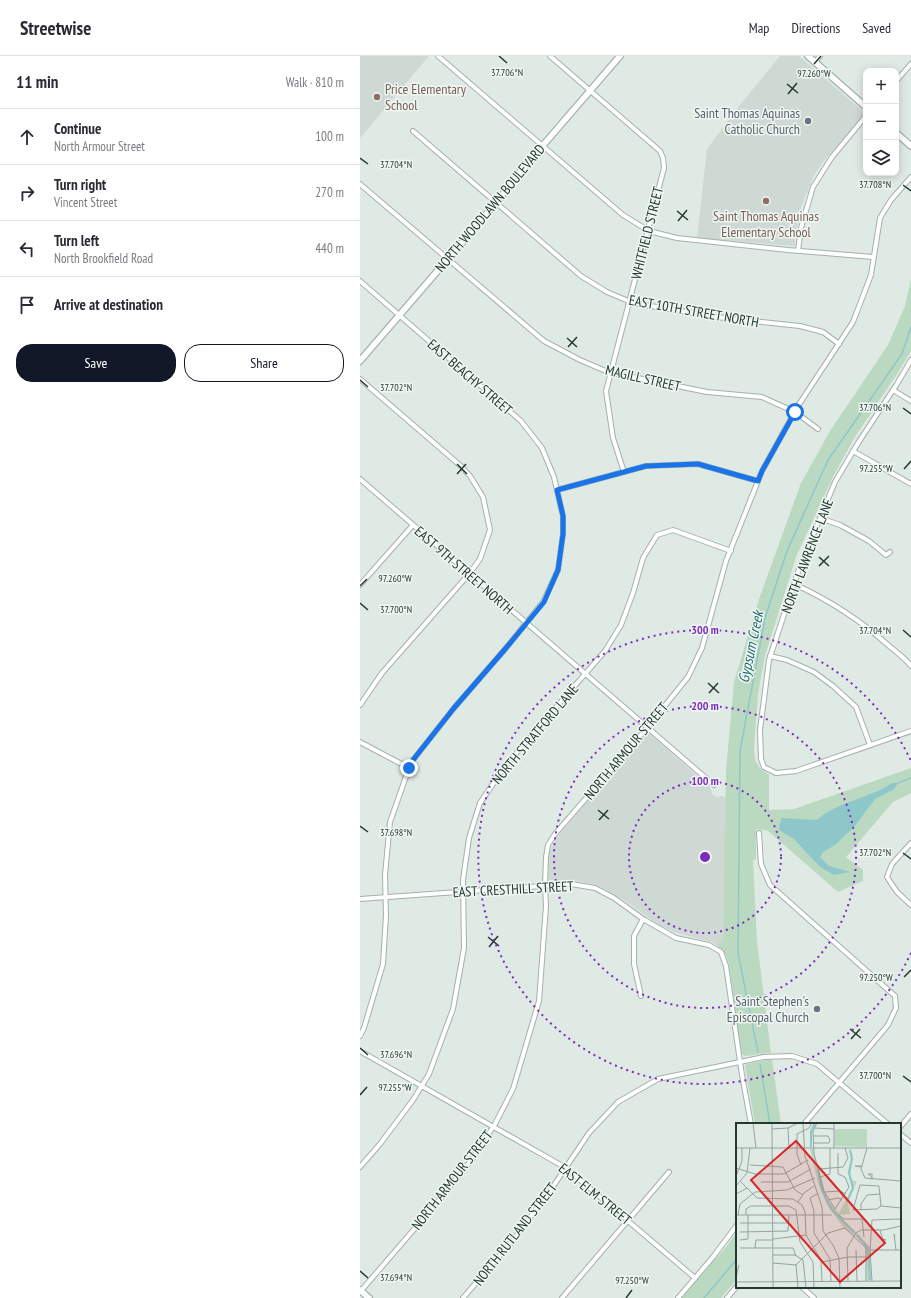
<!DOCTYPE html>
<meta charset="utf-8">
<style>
:root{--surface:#fff;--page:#f2f2f3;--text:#2b2b33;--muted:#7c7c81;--line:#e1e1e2;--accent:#111827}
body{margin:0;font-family:"PT Sans Narrow",sans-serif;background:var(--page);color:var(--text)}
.controls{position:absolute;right:12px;top:12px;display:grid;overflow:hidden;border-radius:8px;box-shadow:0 2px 10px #0003}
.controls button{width:36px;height:36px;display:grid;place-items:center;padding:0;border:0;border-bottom:1px solid var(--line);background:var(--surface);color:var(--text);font:20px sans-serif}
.stop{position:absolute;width:12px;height:12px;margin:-9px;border:3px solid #1a73e8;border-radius:50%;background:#fff}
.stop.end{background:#1a73e8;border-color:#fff;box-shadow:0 1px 4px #0008}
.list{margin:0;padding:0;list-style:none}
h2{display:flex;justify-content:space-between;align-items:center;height:52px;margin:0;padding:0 16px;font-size:17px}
h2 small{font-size:13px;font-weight:400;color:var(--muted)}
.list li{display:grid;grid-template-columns:26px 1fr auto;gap:12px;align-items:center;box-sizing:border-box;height:56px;padding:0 16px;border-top:1px solid var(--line)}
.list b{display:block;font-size:15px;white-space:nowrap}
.list p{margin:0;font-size:13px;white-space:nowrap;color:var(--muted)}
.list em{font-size:13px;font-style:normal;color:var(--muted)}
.actions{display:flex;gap:8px;padding:12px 16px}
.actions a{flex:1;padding:9px 0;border:1px solid var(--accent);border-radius:16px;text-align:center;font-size:14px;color:var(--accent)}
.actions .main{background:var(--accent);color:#fff}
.icon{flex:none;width:22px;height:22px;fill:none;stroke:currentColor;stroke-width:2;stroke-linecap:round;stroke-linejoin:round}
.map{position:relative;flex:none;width:551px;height:1242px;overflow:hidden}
header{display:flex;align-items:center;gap:24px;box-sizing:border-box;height:56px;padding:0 20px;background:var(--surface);border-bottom:1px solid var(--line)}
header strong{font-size:19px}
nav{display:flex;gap:22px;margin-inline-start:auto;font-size:14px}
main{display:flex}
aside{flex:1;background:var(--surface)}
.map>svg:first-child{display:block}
.built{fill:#cfd9d3}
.green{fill:#bbd9c0}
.water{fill:#8dc7ca}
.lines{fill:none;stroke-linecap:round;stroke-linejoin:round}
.stream{stroke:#8dc7ca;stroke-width:1.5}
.street-casing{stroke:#a4b1ab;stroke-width:6}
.secondary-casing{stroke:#a1b4ab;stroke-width:8}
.street{stroke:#fff;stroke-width:4}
.secondary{stroke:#fff;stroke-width:5.5}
.route{stroke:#1a73e8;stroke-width:5}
.ticks{fill:none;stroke:#233930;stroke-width:1.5}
.ring{fill:none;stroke:#7b2cbf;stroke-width:2;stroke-dasharray:2 4}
.education-dot{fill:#8d6e63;stroke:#f0f7f3;stroke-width:1.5}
.worship-dot{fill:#6b7280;stroke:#f0f7f3;stroke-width:1.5}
.labels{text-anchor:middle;stroke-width:3;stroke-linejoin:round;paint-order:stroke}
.education-label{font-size:14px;fill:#785e54;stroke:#f0f7f3;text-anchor:start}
.worship-label{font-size:14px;fill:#5b616d;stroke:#f0f7f3;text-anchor:end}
.street-label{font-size:14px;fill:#233930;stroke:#f0f7f3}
.water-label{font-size:15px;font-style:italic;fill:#226a6f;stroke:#f0f7f3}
.inset-river{fill:none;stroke:#8dc7ca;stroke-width:2}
.inset-road{fill:none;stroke:#94a39d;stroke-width:1}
.view{fill:#d62828;fill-opacity:0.15;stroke:#d62828;stroke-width:2}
.inset-edge{fill:none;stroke:#233930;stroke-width:2}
.ticks-label{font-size:10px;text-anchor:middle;fill:#233930;stroke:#f0f7f3;stroke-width:3;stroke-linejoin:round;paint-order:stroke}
.centre{fill:#7b2cbf;stroke:#f0f7f3;stroke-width:2}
.ring-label{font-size:12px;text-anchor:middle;font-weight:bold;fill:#7b2cbf;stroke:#f0f7f3;stroke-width:3;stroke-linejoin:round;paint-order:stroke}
</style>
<header>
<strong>Streetwise</strong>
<nav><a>Map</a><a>Directions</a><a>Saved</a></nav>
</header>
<main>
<aside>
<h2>11 min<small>Walk · 810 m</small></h2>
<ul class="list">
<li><svg class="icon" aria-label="ahead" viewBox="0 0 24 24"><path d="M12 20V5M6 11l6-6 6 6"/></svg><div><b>Continue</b><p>North Armour Street</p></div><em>100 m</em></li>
<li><svg class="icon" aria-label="right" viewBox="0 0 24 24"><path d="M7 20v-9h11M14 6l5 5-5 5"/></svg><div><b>Turn right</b><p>Vincent Street</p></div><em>270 m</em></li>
<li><svg class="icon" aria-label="left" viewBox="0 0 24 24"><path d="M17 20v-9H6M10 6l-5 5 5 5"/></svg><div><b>Turn left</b><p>North Brookfield Road</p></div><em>440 m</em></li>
<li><svg class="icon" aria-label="arrive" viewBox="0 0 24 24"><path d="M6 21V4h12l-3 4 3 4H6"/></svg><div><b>Arrive at destination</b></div></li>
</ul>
<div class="actions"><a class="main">Save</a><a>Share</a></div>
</aside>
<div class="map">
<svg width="551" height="1242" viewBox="0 0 551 1242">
<rect width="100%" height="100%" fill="#e0eae5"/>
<g class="built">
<path d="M0,0H69L0,82Z"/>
<path d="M420,0H439L506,58L463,106L453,121L441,152L435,180V190L337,182L347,93L379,50Z"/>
<path d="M287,677L290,678L350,731L353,739L357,741L362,740L366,743L363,883L358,890L352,886L314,876L299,869L261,842L237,829L216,825L189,824L188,822V805L190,795L198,780L284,679Z"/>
</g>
<g class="green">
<path d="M551,223V295L537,318L493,384L474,419L436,501L405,600L398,638L394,693L395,704L399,711L409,719V754L434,753L551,712V737L533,746L486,801L503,814V825L478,836L408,775L396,773V803L393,804L397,885L411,997L385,1000L381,997L369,908L365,898L358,890L363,883L366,714L374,626L399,543L441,427L470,375L528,289L545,250Z"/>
<path d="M412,1003L421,1068H395L385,1010L387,1008Z"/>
<path d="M377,1175V1223L361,1242H321L367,1190Z"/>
</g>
<path class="water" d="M532,727H538L534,733L515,743L494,771L475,789L463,796L460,801L469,810L490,816L474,819L460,811L434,783L419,774L421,762L457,764C478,745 509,743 532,727Z"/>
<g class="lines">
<g class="stream">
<path d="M538,727L551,722"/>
<path d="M398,996L378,897L380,695L405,562L427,495L468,404L542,298L551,271"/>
<path d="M400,1008L410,1068"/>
<path d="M344,1242L377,1203"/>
</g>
<g class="street-casing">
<g id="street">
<path d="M78,0L263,159L289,175L317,182L428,194L513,201"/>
<path d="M190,0L300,95L303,102L304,112L246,335L253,382L264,416"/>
<path d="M455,6L460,0"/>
<path d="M536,25L551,8"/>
<path d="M53,75L221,220L247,236L273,247L356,261L440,270L463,276L479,288"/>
<path d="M0,128L184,285L220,304L248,316L347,336L402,341L435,356L458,373"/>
<path d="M438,195L441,172L453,131L472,101L506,60"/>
<path d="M0,225L161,365L182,392L194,421L203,460V478L198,514L183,546L146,592L94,652L53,704L49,712L30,766L25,819L26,859L23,908L4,972L0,980"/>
<path d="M551,304L537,328L498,387L475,426L439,513L409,604L400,674L401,703L404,711L416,717L436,715L551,675"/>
<path d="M0,323L102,411L110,420L123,441L130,474L120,503L109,518L22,617L0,649"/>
<path d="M533,334L551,345"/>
<path d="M493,395L551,428"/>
<path d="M0,423L354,729"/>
<path d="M197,434L286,410L338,408L398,425"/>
<path d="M460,462L480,469L509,485L526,499L530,496"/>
<path d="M434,528C469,544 499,563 528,589C536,596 545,602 551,610"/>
<path d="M0,529L53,469"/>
<path d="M410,600L427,604L454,616L473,630L496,651L510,689"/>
<path d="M0,686L49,712"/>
<path d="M399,777L401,808L410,829L535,940L536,952L528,969L444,1068"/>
<path d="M551,787L532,808L527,821L537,836L551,849"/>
<path d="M0,843L211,828L235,832L254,842L283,863L316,882L349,889L361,896L366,910L382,1019L391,1068"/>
<path d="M281,940L274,908V880L283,863"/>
<path d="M0,995L206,1112L335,1222"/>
<path d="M540,1071L551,1058"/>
<path d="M540,1078L551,1087"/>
<path d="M0,1111L20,1088L53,1044L69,1018L93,953L104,892L103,824L109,782L120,747L146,709L245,595L261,569L273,537L283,502L297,479L313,474L371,495"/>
<path d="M442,1231L454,1242"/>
<path d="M0,1236L75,1149L113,1102L135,1068L153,1033L179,945L186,850L185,830L186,801L188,789L195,778L287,672L328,621L342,592L366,505L402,415L438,350L493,266L511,219L520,162L531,144L551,121"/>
<path d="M103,1242L154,1183L192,1132L229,1077L258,1046L298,1023L404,1001L432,1000L457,1008L528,1068"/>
<path d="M202,1242L309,1116"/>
<path d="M318,1242L353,1201L377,1169"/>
<path d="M367,1242L377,1230"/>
</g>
</g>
<g class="secondary-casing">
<g id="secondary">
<path d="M448,0L506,51"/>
<path d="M536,77L551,90"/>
<path d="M0,305L136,147L160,116L260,0"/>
<path d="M0,1234L9,1242"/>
</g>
</g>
<use href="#street" class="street"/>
<use href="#secondary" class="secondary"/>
</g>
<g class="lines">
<path class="route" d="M49,712L53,704L94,652L146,592L184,546L198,514L203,478V460L197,434L286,410L338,408L398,425L402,415L435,356"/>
</g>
<path class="ticks" d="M139,0L147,7M454,8L461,0M427,28L438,37M428,38L437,27M0,102L8,108M543,129L551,135M317,155L328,164M318,165L327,154M207,282L217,291M208,291L217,281M0,324L8,331M543,352L551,358M97,408L107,418M544,413L551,405M97,418L106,408M459,501L469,510M459,510L469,500M0,530L7,523M0,547L8,554M543,574L551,581M348,627L359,637M349,637L358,627M238,754L249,763M239,764L248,754M0,770L8,776M543,797L551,803M128,881L139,890M129,891L138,880M544,921L551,914M490,973L501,982M491,983L500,973M0,992L8,999M543,1020L551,1026M0,1039L7,1031M0,1215L8,1222M266,1242L272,1234"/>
<g class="ring">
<circle cx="345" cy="801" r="76"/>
<circle cx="345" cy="801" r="151"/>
<path d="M551 897A227 227 0 1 1 551 705"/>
</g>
<g class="education-dot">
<circle cx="17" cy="41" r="4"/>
<circle cx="406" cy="145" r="4"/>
</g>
<g class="worship-dot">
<circle cx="448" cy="65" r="4"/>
<circle cx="457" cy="953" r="4"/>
</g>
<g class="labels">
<g class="education-label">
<text x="25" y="38">Price Elementary<tspan x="25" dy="16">School</tspan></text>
<text x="406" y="165" text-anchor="middle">Saint Thomas Aquinas<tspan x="406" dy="16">Elementary School</tspan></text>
</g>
<g class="worship-label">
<text x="440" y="62">Saint Thomas Aquinas<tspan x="440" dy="16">Catholic Church</tspan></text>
<text x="449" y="950">Saint Stephen's<tspan x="449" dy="16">Episcopal Church</tspan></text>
</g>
<g class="street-label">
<text transform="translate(130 152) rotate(-50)" y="5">NORTH WOODLAWN BOULEVARD</text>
<text transform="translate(287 177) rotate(-76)" y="5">WHITFIELD STREET</text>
<text transform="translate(334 255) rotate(10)" y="5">EAST 10TH STREET NORTH</text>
<text transform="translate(110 321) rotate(41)" y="5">EAST BEACHY STREET</text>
<text transform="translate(283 322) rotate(13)" y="5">MAGILL STREET</text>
<text transform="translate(447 500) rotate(-69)" y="5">NORTH LAWRENCE LANE</text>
<text transform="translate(104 514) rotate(41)" y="5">EAST 9TH STREET NORTH</text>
<text transform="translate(175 678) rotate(-50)" y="5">NORTH STRATFORD LANE</text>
<text transform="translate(266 695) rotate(-50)" y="5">NORTH ARMOUR STREET</text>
<text transform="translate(153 833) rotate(-3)" y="5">EAST CRESTHILL STREET</text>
<text transform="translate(92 1124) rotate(-52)" y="5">NORTH ARMOUR STREET</text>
<text transform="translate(235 1138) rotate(39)" y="5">EAST ELM STREET</text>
<text transform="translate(155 1178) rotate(-52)" y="5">NORTH RUTLAND STREET</text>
</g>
<g class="water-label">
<text transform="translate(391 591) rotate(-78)" y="5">Gypsum Creek</text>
</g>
</g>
<g transform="translate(376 1067)">
<rect width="165" height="165" fill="#e0eae5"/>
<path d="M99,6H131V24L98,23ZM113,25L117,32L114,53L117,58H121L112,80L114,91L103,92L120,110L118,112L108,105L91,82L82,60L74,26H77L91,77L103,90L116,66L112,48L115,34ZM121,110L134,124L135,157L131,158L129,123L119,112Z" fill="#bbd9c0"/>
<path class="inset-river" d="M75,24V8L79,0M82,47L86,67L96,87L119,110M111,78L117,65L113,50L116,36L114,27M121,112L132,125L134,157M0,134V147"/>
<path class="inset-road" d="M17,0L20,25M36,0L37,165M67,0L69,33L86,84L87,108L97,122L103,135L104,165M81,0L77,8L78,31L88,68L99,86L113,64L109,54L102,51V30M165,0V85M52,5L53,25M78,5L98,6M36,6L52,5L62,0M77,13H92L94,17L93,20H78M0,25H165M98,25V0M131,25L125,46L129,55L165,58M14,42L47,44L59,67L67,72M65,42L61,31V11L73,5L76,0M125,44L119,43H126M0,45L19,51H48L72,37M83,46L107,44L112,35L109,25M0,53L6,38V25M84,54L94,51V25M136,54L132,51H136V57M5,59L21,75L57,76L66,82L69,89L70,112L85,137L86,159M25,59H52L75,46M124,62L143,63L145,83L141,86L117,87ZM0,63L11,50L14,25M89,69L104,68L110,71M0,71L11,65M81,71L74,75L78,88V110L94,136L95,158M92,77L102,75L106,77M62,79L68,70L78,63M145,83L165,85M125,87V81L131,72L144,71M0,92H96M2,92L4,81L19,69L51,67L79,55M10,92V86L15,83H53L60,87L64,119L77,139L78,165M103,92L108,96H126L128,114M4,100H52M144,107L145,111L147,116L148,117H150L147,116M4,109L52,108L53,92M159,114L158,111L160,127M37,116L70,112M4,117L12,116V92M4,125H36M19,125L20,117H37M37,125H57L60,133M120,127L121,158M134,127H165M37,132H59L67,137L70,165M86,139L112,134H130M37,140L60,142M60,142L92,110L109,105L130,125V158M60,142L62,165M0,154L3,142M112,158L111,125L120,110L125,107H147L165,103M136,158L134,127L136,97L165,96M0,159L165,158M112,165H128M165,165V149"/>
<path class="view" d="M60,18L149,120L104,159L15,57Z"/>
<rect width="165" height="165" class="inset-edge"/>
</g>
<g class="ticks-label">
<text x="147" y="20">37.706°N</text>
<text x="454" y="21">97.260°W</text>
<text x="36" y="112">37.704°N</text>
<text x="515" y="132">37.708°N</text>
<text x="36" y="335">37.702°N</text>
<text x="515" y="355">37.706°N</text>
<text x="516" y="416">97.255°W</text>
<text x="35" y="526">97.260°W</text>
<text x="36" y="557">37.700°N</text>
<text x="515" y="578">37.704°N</text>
<text x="36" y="780">37.698°N</text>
<text x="515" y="800">37.702°N</text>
<text x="516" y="925">97.250°W</text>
<text x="36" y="1002">37.696°N</text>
<text x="515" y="1023">37.700°N</text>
<text x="35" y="1035">97.255°W</text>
<text x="36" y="1225">37.694°N</text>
<text x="272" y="1228">97.250°W</text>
</g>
<circle cx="345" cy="801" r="6" class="centre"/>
<g class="ring-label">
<text x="345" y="578">300 m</text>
<text x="345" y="654">200 m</text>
<text x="345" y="729">100 m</text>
</g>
</svg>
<div class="controls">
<button>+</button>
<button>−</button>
<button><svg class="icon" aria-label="layers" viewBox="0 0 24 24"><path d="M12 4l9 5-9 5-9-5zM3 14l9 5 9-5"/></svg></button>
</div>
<div class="stop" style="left:435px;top:356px"></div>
<div class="stop end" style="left:49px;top:712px"></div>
</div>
</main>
